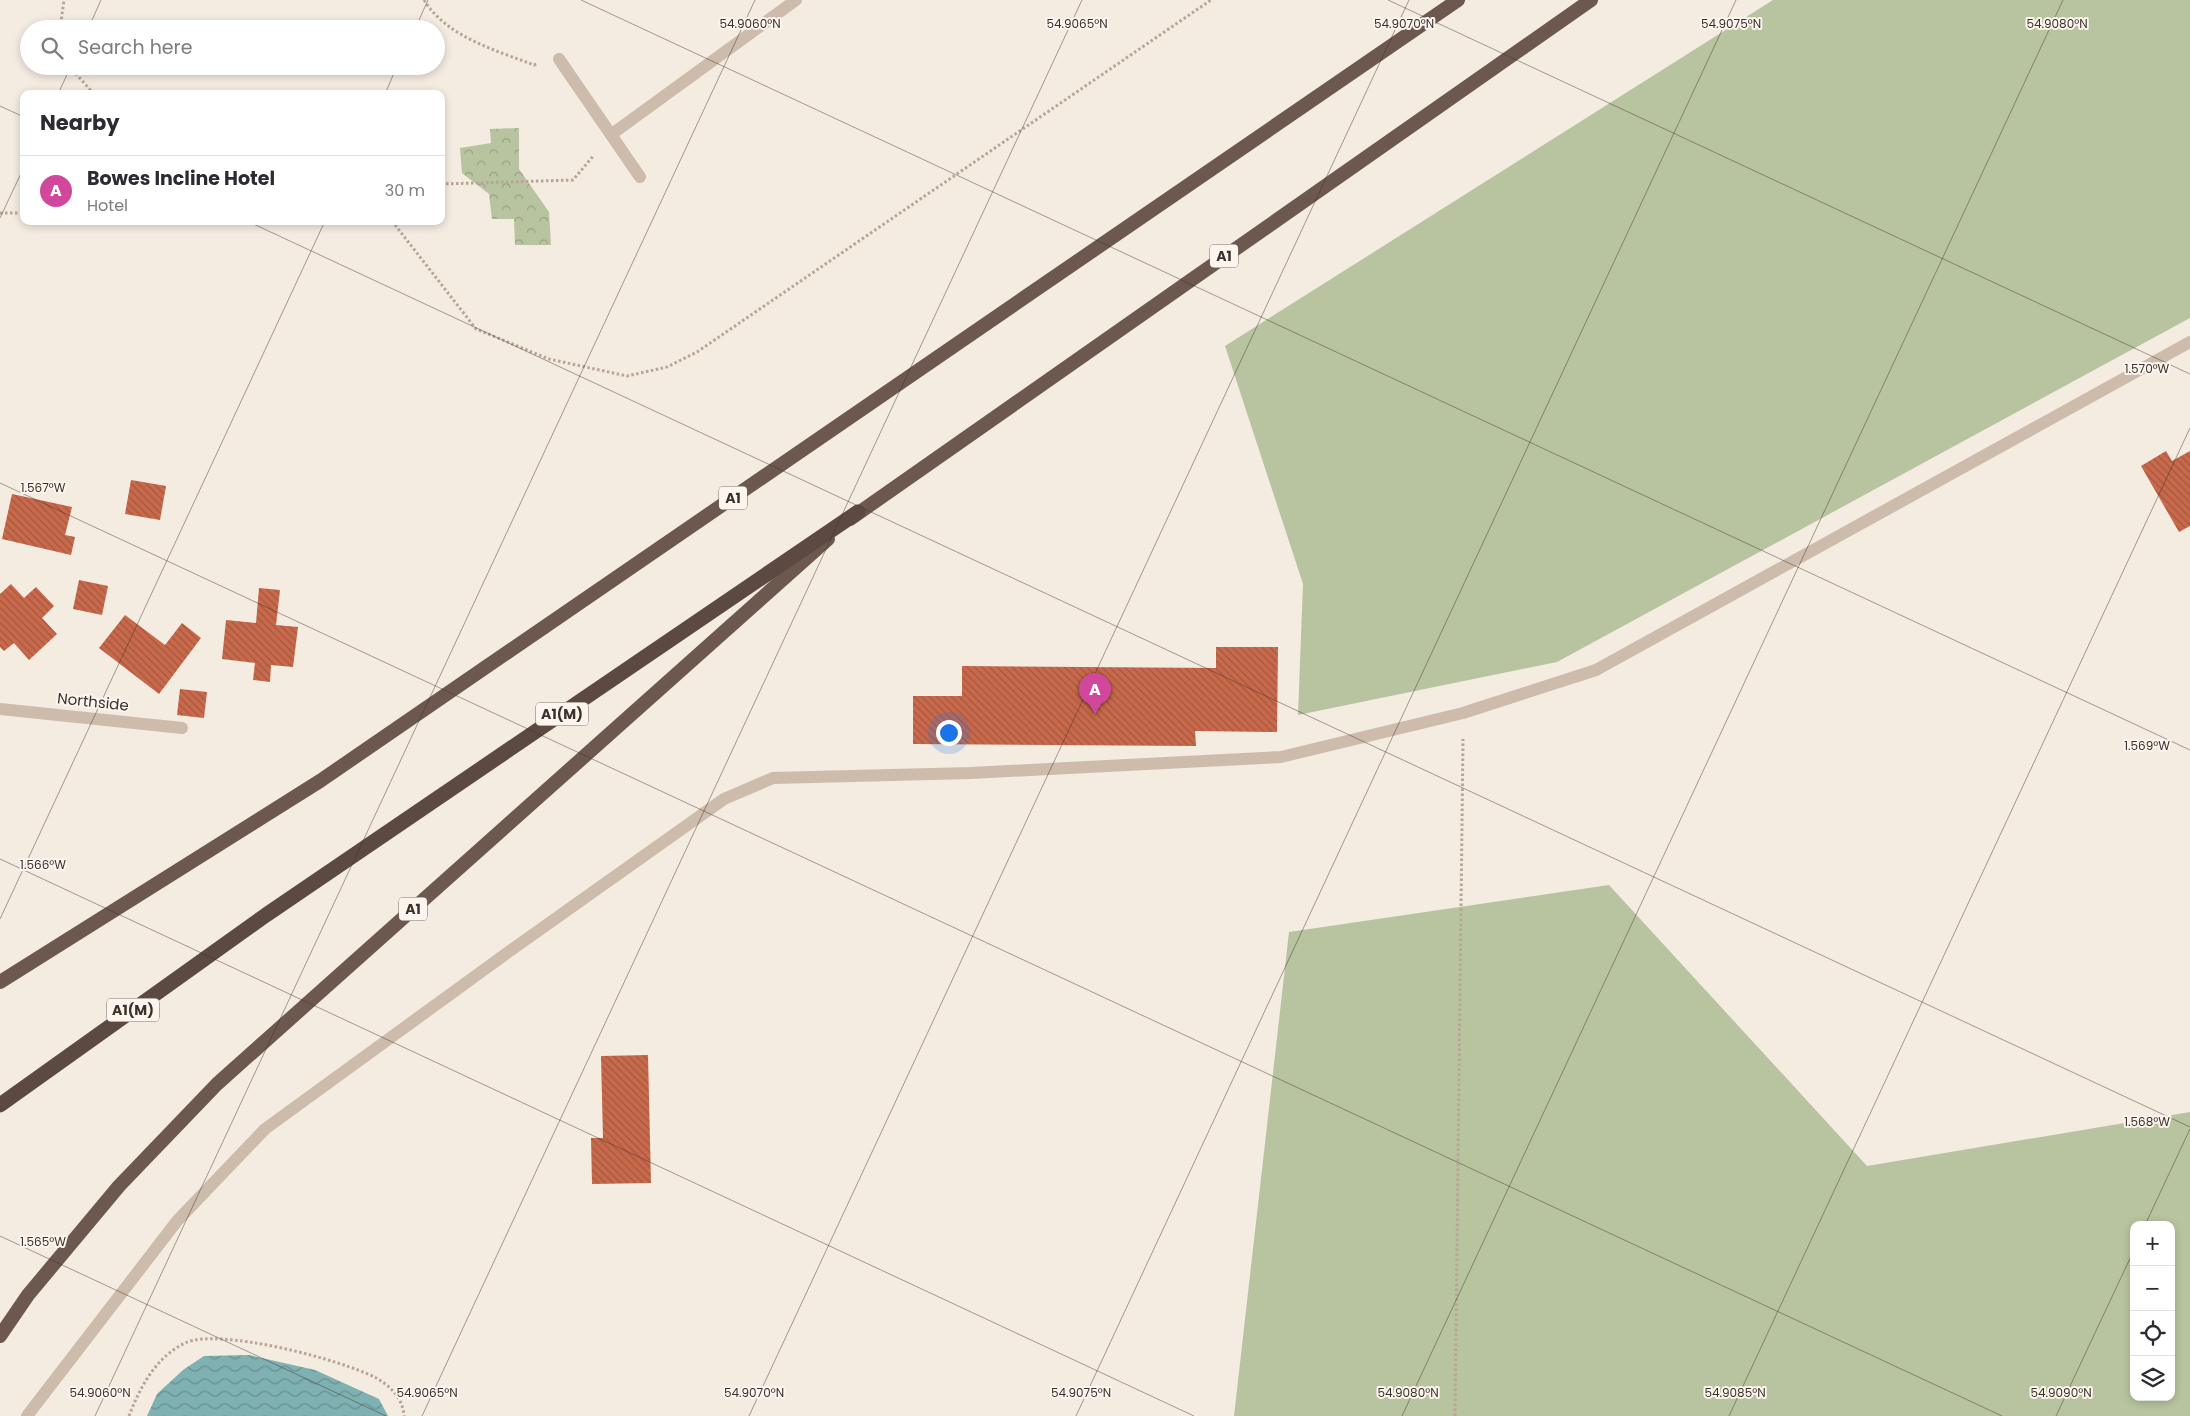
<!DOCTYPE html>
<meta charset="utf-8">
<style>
:root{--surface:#fff;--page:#f7f7f7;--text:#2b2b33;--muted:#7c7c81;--line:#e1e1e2;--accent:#111827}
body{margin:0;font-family:Poppins,sans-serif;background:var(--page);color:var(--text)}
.controls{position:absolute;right:15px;bottom:15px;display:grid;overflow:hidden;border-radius:10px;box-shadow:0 2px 8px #0003}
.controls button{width:45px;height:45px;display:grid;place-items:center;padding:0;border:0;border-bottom:1px solid var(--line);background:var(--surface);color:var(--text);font:25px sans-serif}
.you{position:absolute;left:948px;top:732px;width:18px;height:18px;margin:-12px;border:4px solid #fff;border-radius:50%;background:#1a73e8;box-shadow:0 0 0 8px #1a73e833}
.badge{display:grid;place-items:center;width:32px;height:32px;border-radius:50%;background:var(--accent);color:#fff;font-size:16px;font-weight:700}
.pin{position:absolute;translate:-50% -41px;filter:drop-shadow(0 1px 2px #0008)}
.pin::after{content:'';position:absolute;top:26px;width:18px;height:15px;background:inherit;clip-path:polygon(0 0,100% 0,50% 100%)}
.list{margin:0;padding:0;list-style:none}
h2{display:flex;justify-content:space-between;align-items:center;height:65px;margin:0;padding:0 20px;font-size:21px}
h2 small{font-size:16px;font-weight:400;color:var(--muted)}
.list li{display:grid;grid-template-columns:32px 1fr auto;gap:15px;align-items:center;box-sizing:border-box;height:70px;padding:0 20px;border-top:1px solid var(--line)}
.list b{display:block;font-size:19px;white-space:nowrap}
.list p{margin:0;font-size:16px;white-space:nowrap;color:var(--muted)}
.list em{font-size:16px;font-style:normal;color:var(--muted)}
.icon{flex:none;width:28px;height:28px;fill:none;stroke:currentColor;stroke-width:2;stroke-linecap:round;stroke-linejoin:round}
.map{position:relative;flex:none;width:2190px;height:1416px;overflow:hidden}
.search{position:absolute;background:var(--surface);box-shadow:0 2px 8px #0003;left:20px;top:20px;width:425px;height:55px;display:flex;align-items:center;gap:12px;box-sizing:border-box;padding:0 18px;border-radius:28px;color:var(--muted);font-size:19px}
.panel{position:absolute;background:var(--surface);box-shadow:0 2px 8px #0003;left:20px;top:90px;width:425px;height:135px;border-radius:10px}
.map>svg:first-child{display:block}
.grass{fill:#b8c4a0;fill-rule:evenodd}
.park{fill:url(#park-crowns)}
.water{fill:url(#water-waves)}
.building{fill:url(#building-back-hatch)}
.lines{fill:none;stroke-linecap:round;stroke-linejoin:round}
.path{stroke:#b9a596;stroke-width:3;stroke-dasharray:2.5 2.5;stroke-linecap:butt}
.minor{stroke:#cdbbac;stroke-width:12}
.trunk{stroke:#6c584f;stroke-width:14}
.motorway{stroke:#5c4a42;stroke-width:15}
.ticks{fill:none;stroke:#3b302b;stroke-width:1;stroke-opacity:0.45}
.labels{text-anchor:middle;stroke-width:4;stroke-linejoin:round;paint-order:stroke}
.shield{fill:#fbf5ee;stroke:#756b66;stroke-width:1}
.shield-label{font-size:14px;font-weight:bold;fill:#3b302b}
.street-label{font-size:15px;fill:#3b302b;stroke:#fbf5ee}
.ticks-label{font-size:12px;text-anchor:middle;fill:#3b302b;stroke:#fbf5ee;stroke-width:4;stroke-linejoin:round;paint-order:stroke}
</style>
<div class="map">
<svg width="2190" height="1416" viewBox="0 0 2190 1416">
<defs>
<pattern id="park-crowns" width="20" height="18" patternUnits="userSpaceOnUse" patternTransform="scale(1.25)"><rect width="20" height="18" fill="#b8c4a0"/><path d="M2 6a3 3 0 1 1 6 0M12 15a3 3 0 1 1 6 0" fill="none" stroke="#97a083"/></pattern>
<pattern id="water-waves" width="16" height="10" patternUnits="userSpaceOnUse" patternTransform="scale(1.25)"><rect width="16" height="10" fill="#7fb0b2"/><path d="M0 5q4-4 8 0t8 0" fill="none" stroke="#699091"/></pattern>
<pattern id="building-back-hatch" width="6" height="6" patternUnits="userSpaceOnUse" patternTransform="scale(1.25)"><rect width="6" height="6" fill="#c8694b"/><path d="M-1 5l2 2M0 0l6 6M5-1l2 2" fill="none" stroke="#a4573f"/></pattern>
</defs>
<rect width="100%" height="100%" fill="#f4ebe1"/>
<g class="grass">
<path d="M1773,0H2190V318L1557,662L1298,715L1303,584L1225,346Z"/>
<path d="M1609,885L1867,1166L2190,1112V1416H1234L1289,932ZM2134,1225H2171V1397H2134Z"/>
</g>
<path class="park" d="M519,128V169L549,212L551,245H515L514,219H492L489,194L462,173L460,148L491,143L490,129Z"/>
<path class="water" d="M249,1355L315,1370L379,1399L388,1416H147L157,1394L183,1370L204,1356Z"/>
<g class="building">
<path d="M2166,451L2172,461L2190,451V526L2179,532L2141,466Z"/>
<path d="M131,480L166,486L160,520L125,514Z"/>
<path d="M12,494L72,507L65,535L75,537L71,555L2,539Z"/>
<path d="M79,580L108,586L102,615L73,609Z"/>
<path d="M11,584L24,598L36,587L54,606L42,618L57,634L29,660L14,643L4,651L0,647V594Z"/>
<path d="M259,588L280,590L276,625L298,627L293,667L271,665L270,682L253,680L255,663L222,659L226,620L256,623Z"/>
<path d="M125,615L165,645L182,623L201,638L159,694L99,648Z"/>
<path d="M1216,647H1278L1277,732L1195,731L1196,746L913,744V696H962V666L1216,668Z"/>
<path d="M180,689L207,692L204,718L177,715Z"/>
<path d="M648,1055L651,1183L592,1184L591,1138H603L601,1056Z"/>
</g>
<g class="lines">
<g class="path">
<path d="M424,0C447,37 495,50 534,65L537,64"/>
<path d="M60,29L64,0"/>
<path d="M69,66L94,94"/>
<path d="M441,184L573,180L594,155"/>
<path d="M0,213H24"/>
<path d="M392,221L476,329L549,359L627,376L667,367L697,352L1211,0"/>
<path d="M129,1416C140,1387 156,1357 185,1343C218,1327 343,1360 376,1378C391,1386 403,1399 404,1416"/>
<path d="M1455,1416L1463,739"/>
</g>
<g class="minor">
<path d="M559,59L640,177"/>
<path d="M612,134L796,0"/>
<path d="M0,709L182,728"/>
<path d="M27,1416L177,1221L265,1129L507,953L724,799L773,778L971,773L1281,757L1463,713L1596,670L2190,342"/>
</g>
<g class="trunk">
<path d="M850,519L1591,0"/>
<path d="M0,982L320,781L1458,0"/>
<path d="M0,1336L28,1295L119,1186L217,1084L828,539"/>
</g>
<path class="motorway" d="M0,1105L266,915L858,512"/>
</g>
<path class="ticks" d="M581,0L2190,750M1388,0L2190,374M88,29L101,0M415,29L428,0M58,94L71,66M385,94L397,66M0,106L24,117M0,218L24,167M247,221L2190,1127M0,483L2002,1416M0,859L1194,1416M0,919L325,221M2145,1225L2190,1129M0,1236L386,1416M95,1416L755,0M422,1416L1082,0M749,1416L1409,0M1076,1416L1736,0M1402,1416L2063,0M1729,1416L2190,428M2056,1416L2134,1250"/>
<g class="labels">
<g class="shield">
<rect x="1210" y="244.5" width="28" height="23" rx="4"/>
<rect x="719" y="486.5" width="28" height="23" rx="4"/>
<rect x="536" y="702.5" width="52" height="23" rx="4"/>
<rect x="399" y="897.5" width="28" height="23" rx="4"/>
<rect x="107" y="998.5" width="52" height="23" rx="4"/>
</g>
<g class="shield-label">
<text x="1224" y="261">A1</text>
<text x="733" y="503">A1</text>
<text x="562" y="719">A1(M)</text>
<text x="413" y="914">A1</text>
<text x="133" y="1015">A1(M)</text>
</g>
<g class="street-label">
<text transform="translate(93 702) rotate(6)" y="5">Northside</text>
</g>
</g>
<g class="ticks-label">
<text x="750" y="28">54.9060°N</text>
<text x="1077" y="28">54.9065°N</text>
<text x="1404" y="28">54.9070°N</text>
<text x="1731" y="28">54.9075°N</text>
<text x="2057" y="28">54.9080°N</text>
<text x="2147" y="373">1.570°W</text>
<text x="43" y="492">1.567°W</text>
<text x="2147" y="750">1.569°W</text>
<text x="43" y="869">1.566°W</text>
<text x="2147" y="1126">1.568°W</text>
<text x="43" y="1246">1.565°W</text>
<text x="100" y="1397">54.9060°N</text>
<text x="427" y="1397">54.9065°N</text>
<text x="754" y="1397">54.9070°N</text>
<text x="1081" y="1397">54.9075°N</text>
<text x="1408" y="1397">54.9080°N</text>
<text x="1735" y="1397">54.9085°N</text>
<text x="2061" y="1397">54.9090°N</text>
</g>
</svg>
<div class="controls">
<button>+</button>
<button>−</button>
<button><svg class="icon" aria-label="locate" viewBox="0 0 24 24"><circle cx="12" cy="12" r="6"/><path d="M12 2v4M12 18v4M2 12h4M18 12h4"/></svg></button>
<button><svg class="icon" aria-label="layers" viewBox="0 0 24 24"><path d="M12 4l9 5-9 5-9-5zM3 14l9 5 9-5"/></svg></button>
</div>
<div class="you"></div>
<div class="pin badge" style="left:1095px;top:714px;background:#d1479c">A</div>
<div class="search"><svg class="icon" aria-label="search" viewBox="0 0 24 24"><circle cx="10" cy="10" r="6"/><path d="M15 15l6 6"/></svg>Search here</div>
<section class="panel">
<h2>Nearby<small></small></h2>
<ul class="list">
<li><span class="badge" style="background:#d1479c">A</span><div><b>Bowes Incline Hotel</b><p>Hotel</p></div><em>30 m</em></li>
</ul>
</section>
</div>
